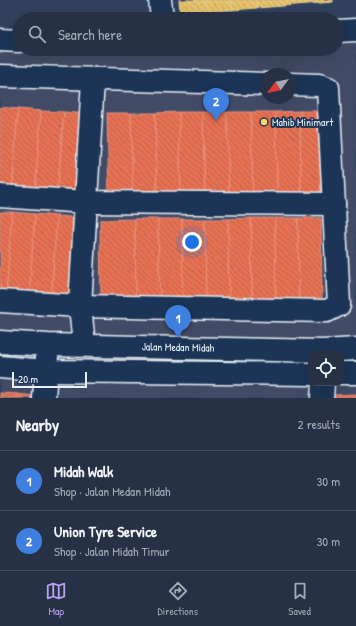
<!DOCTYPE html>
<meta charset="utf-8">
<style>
:root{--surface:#263146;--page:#323d51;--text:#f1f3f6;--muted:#a4a9b3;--line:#424c5f;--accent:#bca0f2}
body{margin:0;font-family:"Patrick Hand",sans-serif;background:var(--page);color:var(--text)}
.controls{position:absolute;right:12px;bottom:12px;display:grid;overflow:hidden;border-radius:8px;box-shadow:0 4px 16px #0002}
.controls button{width:36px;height:36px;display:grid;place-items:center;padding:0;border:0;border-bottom:1px solid var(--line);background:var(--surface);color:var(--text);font:20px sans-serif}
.compass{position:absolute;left:260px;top:68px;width:36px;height:36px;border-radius:50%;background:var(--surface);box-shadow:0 4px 16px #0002;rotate:238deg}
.scale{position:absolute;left:12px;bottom:10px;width:75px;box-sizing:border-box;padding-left:4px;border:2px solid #e8f1f8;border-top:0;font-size:11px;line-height:14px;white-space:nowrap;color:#e8f1f8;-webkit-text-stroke:3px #1d3557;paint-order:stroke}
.you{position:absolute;left:192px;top:242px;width:14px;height:14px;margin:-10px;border:3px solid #fff;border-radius:50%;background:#1a73e8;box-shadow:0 0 0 6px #1a73e833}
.badge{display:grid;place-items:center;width:26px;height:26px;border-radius:50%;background:var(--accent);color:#fff;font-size:13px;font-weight:700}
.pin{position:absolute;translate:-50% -33px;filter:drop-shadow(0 1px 2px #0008)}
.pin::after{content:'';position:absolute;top:21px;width:14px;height:12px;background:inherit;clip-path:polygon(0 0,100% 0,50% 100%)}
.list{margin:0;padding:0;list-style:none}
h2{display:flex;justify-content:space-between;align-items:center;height:52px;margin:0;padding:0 16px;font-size:17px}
h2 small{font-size:13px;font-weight:400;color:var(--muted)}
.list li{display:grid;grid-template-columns:26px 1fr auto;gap:12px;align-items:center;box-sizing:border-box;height:60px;padding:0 16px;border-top:1px solid var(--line)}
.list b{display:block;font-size:15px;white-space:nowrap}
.list p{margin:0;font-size:13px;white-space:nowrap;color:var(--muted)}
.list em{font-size:13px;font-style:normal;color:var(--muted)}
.icon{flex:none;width:22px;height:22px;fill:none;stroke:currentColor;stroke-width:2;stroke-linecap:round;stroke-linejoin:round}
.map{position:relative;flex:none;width:356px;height:398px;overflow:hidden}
.search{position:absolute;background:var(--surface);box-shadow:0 4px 16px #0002;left:12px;right:12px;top:12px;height:44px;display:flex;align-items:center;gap:10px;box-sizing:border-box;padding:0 14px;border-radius:22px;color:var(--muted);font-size:15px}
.sheet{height:172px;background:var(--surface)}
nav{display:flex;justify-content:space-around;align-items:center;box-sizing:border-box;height:56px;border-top:1px solid var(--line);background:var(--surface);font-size:11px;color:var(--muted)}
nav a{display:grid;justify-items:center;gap:2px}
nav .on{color:var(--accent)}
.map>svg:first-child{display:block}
.built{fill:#434c66;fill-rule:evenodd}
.homes{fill:url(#homes-back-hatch);stroke:#e9d295}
.shops{fill:url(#shops-back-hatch);stroke:#e79683}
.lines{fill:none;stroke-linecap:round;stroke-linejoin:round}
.minor-casing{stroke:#e8f1f8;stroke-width:25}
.minor{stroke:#1d3557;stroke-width:22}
.poi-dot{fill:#ffd166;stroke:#1d3557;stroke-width:1.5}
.labels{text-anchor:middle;stroke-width:4;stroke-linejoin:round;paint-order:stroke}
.poi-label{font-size:11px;fill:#e8f1f8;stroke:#1d3557;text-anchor:start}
.street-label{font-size:11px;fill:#e8f1f8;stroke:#1d3557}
</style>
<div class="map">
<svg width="356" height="398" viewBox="0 0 356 398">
<defs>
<pattern id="homes-back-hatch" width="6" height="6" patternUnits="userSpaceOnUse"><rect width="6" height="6" fill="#e9c46a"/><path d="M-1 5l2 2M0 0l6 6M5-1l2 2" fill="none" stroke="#c0a562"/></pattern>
<pattern id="shops-back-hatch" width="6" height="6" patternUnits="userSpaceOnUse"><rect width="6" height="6" fill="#e76f51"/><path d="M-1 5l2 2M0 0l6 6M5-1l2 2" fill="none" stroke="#b7634f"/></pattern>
</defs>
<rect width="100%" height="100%" fill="#32415e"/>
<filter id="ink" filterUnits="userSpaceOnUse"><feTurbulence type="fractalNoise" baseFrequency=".025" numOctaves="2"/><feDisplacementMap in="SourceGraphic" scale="8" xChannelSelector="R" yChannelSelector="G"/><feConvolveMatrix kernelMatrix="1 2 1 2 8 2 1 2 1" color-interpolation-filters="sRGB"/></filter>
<g filter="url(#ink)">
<path class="built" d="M337,35H356V398H0V42L19,49H337ZM266,74H290V98H266ZM311,353H341V383H311Z"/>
<g class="homes">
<path d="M179,0H205L206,11L180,13Z"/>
<path d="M205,0H231L232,10L206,11Z"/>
<path d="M231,0H256L257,8L232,10Z"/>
<path d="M256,0H282L283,6L257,8Z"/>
<path d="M282,0H308V4L283,6Z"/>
<path d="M308,0H333V2L308,4Z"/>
</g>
<g class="shops">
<path d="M0,107L18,109L12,193L0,192Z"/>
<path d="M18,109L41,111L35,195L12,193Z"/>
<path d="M41,111L64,112L57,197L35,195Z"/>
<path d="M300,111H324L325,198H301Z"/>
<path d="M300,111L301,198H277L276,112Z"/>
<path d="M64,112L87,114L80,199L57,197Z"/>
<path d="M179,112L181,199H157L155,113Z"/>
<path d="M179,112H203L205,199H181Z"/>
<path d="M203,112H227L229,199H205Z"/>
<path d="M227,112H251L253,199H229Z"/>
<path d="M251,112H276L277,198L253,199Z"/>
<path d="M107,113H131L133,200H109Z"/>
<path d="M131,113H155L157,199L133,200Z"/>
<path d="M0,212H12L6,298H0Z"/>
<path d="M12,212L35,214L29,300L6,298Z"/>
<path d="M35,214L57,216L51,302L29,300Z"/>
<path d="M57,216L80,218L74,303L51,302Z"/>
<path d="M251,218H275L276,302H252Z"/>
<path d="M251,218L252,302H229L228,219Z"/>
<path d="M275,218H298L299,302H276Z"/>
<path d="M298,218H321L322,302H299Z"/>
<path d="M135,219L136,303H101L100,220Z"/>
<path d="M135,219H158L160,303H136Z"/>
<path d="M158,219H182L183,303H160Z"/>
<path d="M182,219H205L206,303H183Z"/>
<path d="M205,219H228L229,302L206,303Z"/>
<path d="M0,393L18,394V398H0Z"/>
<path d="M18,394L41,397V398H18Z"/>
<path d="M356,394V398H335V395Z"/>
</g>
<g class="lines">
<g class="minor-casing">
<g id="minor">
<path d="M160,0L162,19"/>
<path d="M337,31L356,30"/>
<path d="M0,40L19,41"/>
<path d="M0,76L266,84"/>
<path d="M0,196L86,202L334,204"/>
<path d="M0,301L80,306L327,311L339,305L328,88L319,85L290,84"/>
<path d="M0,342L48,345L323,351L356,349"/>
<path d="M84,345L80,306L93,79"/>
<path d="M0,367L46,371L311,374"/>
<path d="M341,373H356"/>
<path d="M44,398L47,356"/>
<path d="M322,398L323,383"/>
</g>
</g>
<use href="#minor" class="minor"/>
</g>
</g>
<circle class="poi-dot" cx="264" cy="122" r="4"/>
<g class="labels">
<g class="poi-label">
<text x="272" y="126">Mahib Minimart</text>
</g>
<g class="street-label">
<text transform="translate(178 347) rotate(1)" y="4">Jalan Medan Midah</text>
</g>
</g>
</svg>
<div class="controls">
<button><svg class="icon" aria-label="locate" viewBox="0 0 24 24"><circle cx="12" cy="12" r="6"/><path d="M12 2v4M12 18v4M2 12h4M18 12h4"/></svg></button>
</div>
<svg class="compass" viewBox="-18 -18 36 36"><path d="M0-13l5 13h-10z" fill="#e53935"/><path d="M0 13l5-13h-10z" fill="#a4a9b3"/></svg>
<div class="scale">20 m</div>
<div class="you"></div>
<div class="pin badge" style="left:178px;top:338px;background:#3f7fe0">1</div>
<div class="pin badge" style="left:216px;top:121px;background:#3f7fe0">2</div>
<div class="search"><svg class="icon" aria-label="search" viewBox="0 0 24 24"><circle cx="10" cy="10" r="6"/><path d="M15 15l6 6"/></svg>Search here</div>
</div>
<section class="sheet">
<h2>Nearby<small>2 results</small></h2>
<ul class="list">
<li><span class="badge" style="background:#3f7fe0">1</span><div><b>Midah Walk</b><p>Shop · Jalan Medan Midah</p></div><em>30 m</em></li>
<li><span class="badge" style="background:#3f7fe0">2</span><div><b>Union Tyre Service</b><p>Shop · Jalan Midah Timur</p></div><em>30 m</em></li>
</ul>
</section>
<nav>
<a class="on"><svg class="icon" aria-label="map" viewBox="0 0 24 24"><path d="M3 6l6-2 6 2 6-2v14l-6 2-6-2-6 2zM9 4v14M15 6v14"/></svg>Map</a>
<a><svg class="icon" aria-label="directions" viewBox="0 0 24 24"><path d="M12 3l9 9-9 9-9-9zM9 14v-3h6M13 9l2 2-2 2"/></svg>Directions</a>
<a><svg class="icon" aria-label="saved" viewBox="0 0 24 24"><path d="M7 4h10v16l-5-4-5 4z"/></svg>Saved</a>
</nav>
